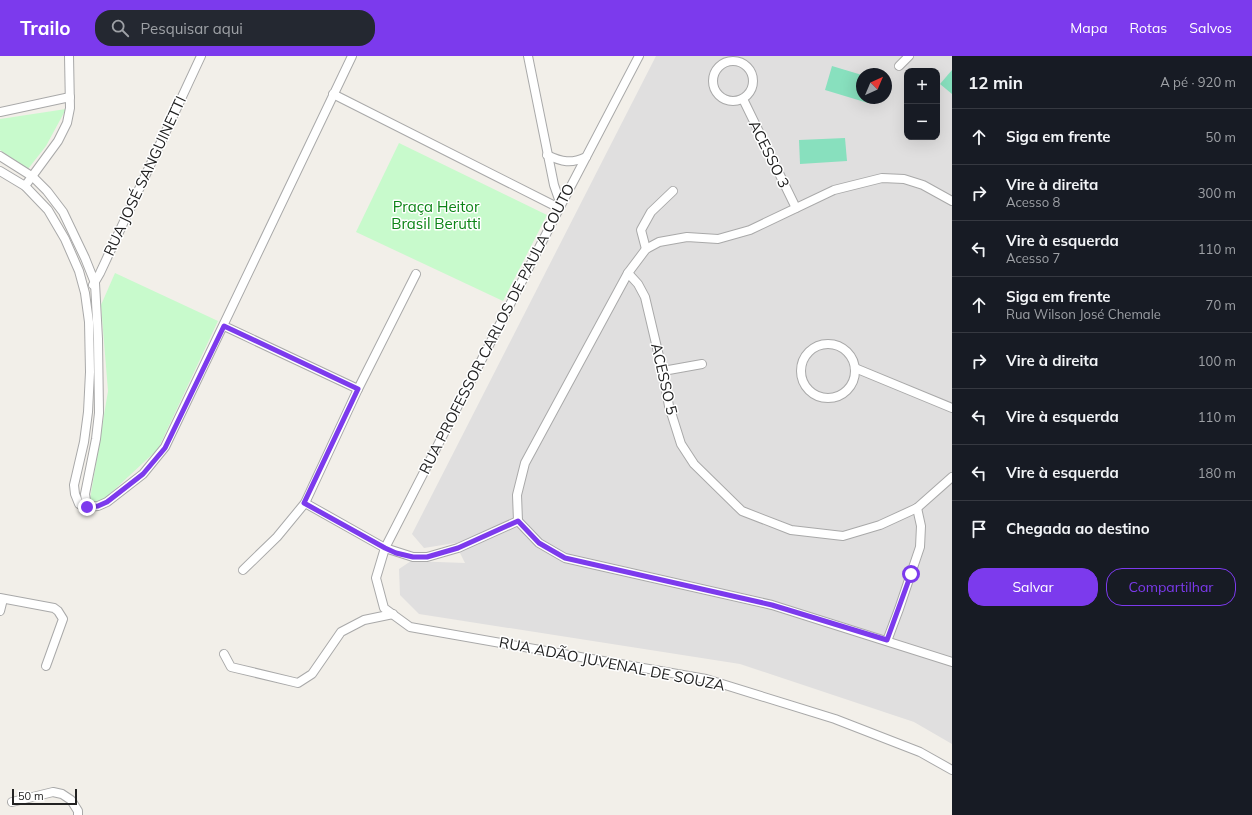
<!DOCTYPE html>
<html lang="pt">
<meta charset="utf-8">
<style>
:root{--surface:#171b24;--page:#242831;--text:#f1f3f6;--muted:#9ea1a6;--line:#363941;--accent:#7c3aed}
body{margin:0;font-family:Mulish,sans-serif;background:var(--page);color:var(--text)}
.controls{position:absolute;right:12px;top:12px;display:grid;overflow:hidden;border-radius:8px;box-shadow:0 4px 16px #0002}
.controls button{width:36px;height:36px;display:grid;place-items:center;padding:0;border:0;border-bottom:1px solid var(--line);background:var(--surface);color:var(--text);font:20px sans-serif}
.compass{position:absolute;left:856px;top:12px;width:36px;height:36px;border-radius:50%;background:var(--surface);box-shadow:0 4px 16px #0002;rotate:44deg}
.scale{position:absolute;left:12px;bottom:10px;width:65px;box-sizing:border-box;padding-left:4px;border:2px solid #222;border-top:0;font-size:11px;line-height:14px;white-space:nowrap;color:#222;-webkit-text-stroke:3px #fff;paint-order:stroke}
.stop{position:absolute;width:12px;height:12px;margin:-9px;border:3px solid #7c3aed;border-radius:50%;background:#fff}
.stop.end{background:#7c3aed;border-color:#fff;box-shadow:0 1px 4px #0008}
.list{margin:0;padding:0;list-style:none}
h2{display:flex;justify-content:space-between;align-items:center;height:52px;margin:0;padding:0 16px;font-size:17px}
h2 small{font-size:13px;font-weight:400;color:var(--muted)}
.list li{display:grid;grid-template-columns:26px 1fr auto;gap:12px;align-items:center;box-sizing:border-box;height:56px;padding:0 16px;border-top:1px solid var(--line)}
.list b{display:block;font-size:15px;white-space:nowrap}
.list p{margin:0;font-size:13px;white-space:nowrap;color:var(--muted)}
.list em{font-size:13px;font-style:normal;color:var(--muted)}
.actions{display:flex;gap:8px;padding:12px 16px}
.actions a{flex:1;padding:9px 0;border:1px solid var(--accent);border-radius:16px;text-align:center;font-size:14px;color:var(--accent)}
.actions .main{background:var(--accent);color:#fff}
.icon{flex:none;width:22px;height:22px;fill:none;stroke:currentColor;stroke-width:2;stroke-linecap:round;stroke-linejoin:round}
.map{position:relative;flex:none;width:952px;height:759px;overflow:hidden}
header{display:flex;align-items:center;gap:24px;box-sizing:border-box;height:56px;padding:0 20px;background:var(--accent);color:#fff}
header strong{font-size:19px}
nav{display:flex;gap:22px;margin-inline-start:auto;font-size:14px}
.search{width:280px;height:36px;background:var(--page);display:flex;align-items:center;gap:10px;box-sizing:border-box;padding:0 14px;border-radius:16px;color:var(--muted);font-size:15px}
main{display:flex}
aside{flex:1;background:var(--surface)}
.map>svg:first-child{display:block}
.residential{fill:#e0dfdf;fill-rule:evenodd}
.park{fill:#c8facc}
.pitch{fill:#88e0be}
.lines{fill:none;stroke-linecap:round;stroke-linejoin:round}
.minor-casing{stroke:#a9a9a9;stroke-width:10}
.minor{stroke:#fff;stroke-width:8}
.route{stroke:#7c3aed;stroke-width:5}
.labels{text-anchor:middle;stroke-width:3;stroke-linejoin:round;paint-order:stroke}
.street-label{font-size:15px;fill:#222;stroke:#fff}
.park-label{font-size:15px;fill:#0c8416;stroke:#fff}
</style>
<header>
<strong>Trailo</strong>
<div class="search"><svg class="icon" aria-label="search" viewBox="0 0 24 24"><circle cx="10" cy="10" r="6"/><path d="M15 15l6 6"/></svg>Pesquisar aqui</div>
<nav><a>Mapa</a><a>Rotas</a><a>Salvos</a></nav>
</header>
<main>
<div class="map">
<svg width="952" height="759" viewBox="0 0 952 759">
<rect width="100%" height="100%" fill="#f2efe9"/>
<path class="residential" d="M656,0H952V688L914,666L740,608L419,558L400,539L399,513L411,505L465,507L455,487L424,492L412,478ZM907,15H937V81H907ZM862,18H886V42H862Z"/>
<g class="park">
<path d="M66,53L46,90L28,113L0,94V63Z"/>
<path d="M399,87L547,159L503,245L356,176Z"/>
<path d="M115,217L218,265L158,393L99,448L90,443L108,335L101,249Z"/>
</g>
<g class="pitch">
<path d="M832,10L862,19V42H869L868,47L825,34Z"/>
<path d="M952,14V38L940,28Z"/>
<path d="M845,82L847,105L800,108L799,84Z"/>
</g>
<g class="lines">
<g class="minor-casing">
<g id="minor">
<path d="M528,0L554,129L561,149"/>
<path d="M639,0L561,149L385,492L376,522L384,552L410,571L706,623L835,663L920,696L952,714"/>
<circle cx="733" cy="25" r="20"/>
<path d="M899,10L909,0"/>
<path d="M333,38L559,152"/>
<path d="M743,43L796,152"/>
<path d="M0,56L70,41"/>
<path d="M547,99C562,106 571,108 586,101"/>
<path d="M0,100L33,121L47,135L63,156L85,202L95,227L98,283L99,357L96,383L85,438L87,451"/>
<path d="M0,115L25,130L48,154L65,183L79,215L85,237L89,266L90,316L88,356L84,386L74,429L75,438L79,448L87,451"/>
<path d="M25,130L58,85L67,67L70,52L69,0"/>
<path d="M646,193L641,174L651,156L673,135"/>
<path d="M628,217L646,193L659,186L687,181L718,183L750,174L834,134L882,122L904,123L923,129L952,145"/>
<path d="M93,229L100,217L201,0"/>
<path d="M224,270L358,333"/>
<circle cx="828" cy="315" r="27"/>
<path d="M855,312L952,352"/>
<path d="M663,315L702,308"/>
<path d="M305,447L385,492L413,501H427L458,492L518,465"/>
<path d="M87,451L98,450L107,446L143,418L165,391L352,0"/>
<path d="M518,465L517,439L525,407L628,217L638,228L645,241L662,313L669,350L681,388L694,408L742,455L791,474L843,480L880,469L917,452L952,421"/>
<path d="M518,465L539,487L565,502L772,549L952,606"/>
<path d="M243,514L277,481L305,447L358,333L416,218"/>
<path d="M0,542L54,552L58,555L63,563L46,610"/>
<path d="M0,555L3,543"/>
<path d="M887,585L899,553L920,491L921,470L917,452"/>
<path d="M224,598L231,611L298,627L312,618L341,576L364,564L393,558"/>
<path d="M12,746L53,736L62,738L71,744L78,755V759"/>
</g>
</g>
<use href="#minor" class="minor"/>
</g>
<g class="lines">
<path class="route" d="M87,451L98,450L107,446L143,418L165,392L224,270L358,333L304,447L385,492L396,497L413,501H427L458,492L518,465L539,487L565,502L772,549L887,584L911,518"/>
</g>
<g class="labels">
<g class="street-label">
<text transform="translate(769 98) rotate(64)" y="5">ACESSO 3</text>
<text transform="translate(145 120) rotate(-65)" y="5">RUA JOSÉ SANGUINETTI</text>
<text transform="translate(497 273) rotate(-63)" y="5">RUA PROFESSOR CARLOS DE PAULA COUTO</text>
<text transform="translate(664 323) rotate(77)" y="5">ACESSO 5</text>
<text transform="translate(612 608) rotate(11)" y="5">RUA ADÃO JUVENAL DE SOUZA</text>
</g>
<g class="park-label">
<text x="436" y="156">Praça Heitor<tspan x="436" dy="17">Brasil Berutti</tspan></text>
</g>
</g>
</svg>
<div class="controls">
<button>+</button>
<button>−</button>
</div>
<svg class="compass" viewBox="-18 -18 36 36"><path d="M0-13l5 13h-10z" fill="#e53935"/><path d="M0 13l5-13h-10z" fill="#9ea1a6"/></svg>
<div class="scale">50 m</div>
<div class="stop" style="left:911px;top:518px"></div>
<div class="stop end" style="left:87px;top:451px"></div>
</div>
<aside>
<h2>12 min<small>A pé · 920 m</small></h2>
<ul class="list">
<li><svg class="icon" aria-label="ahead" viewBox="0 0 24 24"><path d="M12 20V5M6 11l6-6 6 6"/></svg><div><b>Siga em frente</b></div><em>50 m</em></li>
<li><svg class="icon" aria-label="right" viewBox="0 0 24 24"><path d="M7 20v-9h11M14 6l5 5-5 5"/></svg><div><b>Vire à direita</b><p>Acesso 8</p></div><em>300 m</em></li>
<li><svg class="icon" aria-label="left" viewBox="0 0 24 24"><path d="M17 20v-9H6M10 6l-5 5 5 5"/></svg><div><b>Vire à esquerda</b><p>Acesso 7</p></div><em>110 m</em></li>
<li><svg class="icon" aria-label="ahead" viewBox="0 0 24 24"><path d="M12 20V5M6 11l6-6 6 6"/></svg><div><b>Siga em frente</b><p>Rua Wilson José Chemale</p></div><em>70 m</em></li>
<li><svg class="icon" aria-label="right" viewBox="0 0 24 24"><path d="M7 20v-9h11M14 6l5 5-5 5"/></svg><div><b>Vire à direita</b></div><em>100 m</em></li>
<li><svg class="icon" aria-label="left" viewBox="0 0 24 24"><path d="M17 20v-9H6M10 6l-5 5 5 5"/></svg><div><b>Vire à esquerda</b></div><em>110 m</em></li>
<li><svg class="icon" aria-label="left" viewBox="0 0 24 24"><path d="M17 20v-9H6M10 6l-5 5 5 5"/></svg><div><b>Vire à esquerda</b></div><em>180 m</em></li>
<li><svg class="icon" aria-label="arrive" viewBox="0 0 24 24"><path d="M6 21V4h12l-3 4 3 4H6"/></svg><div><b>Chegada ao destino</b></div></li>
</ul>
<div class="actions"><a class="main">Salvar</a><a>Compartilhar</a></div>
</aside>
</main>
